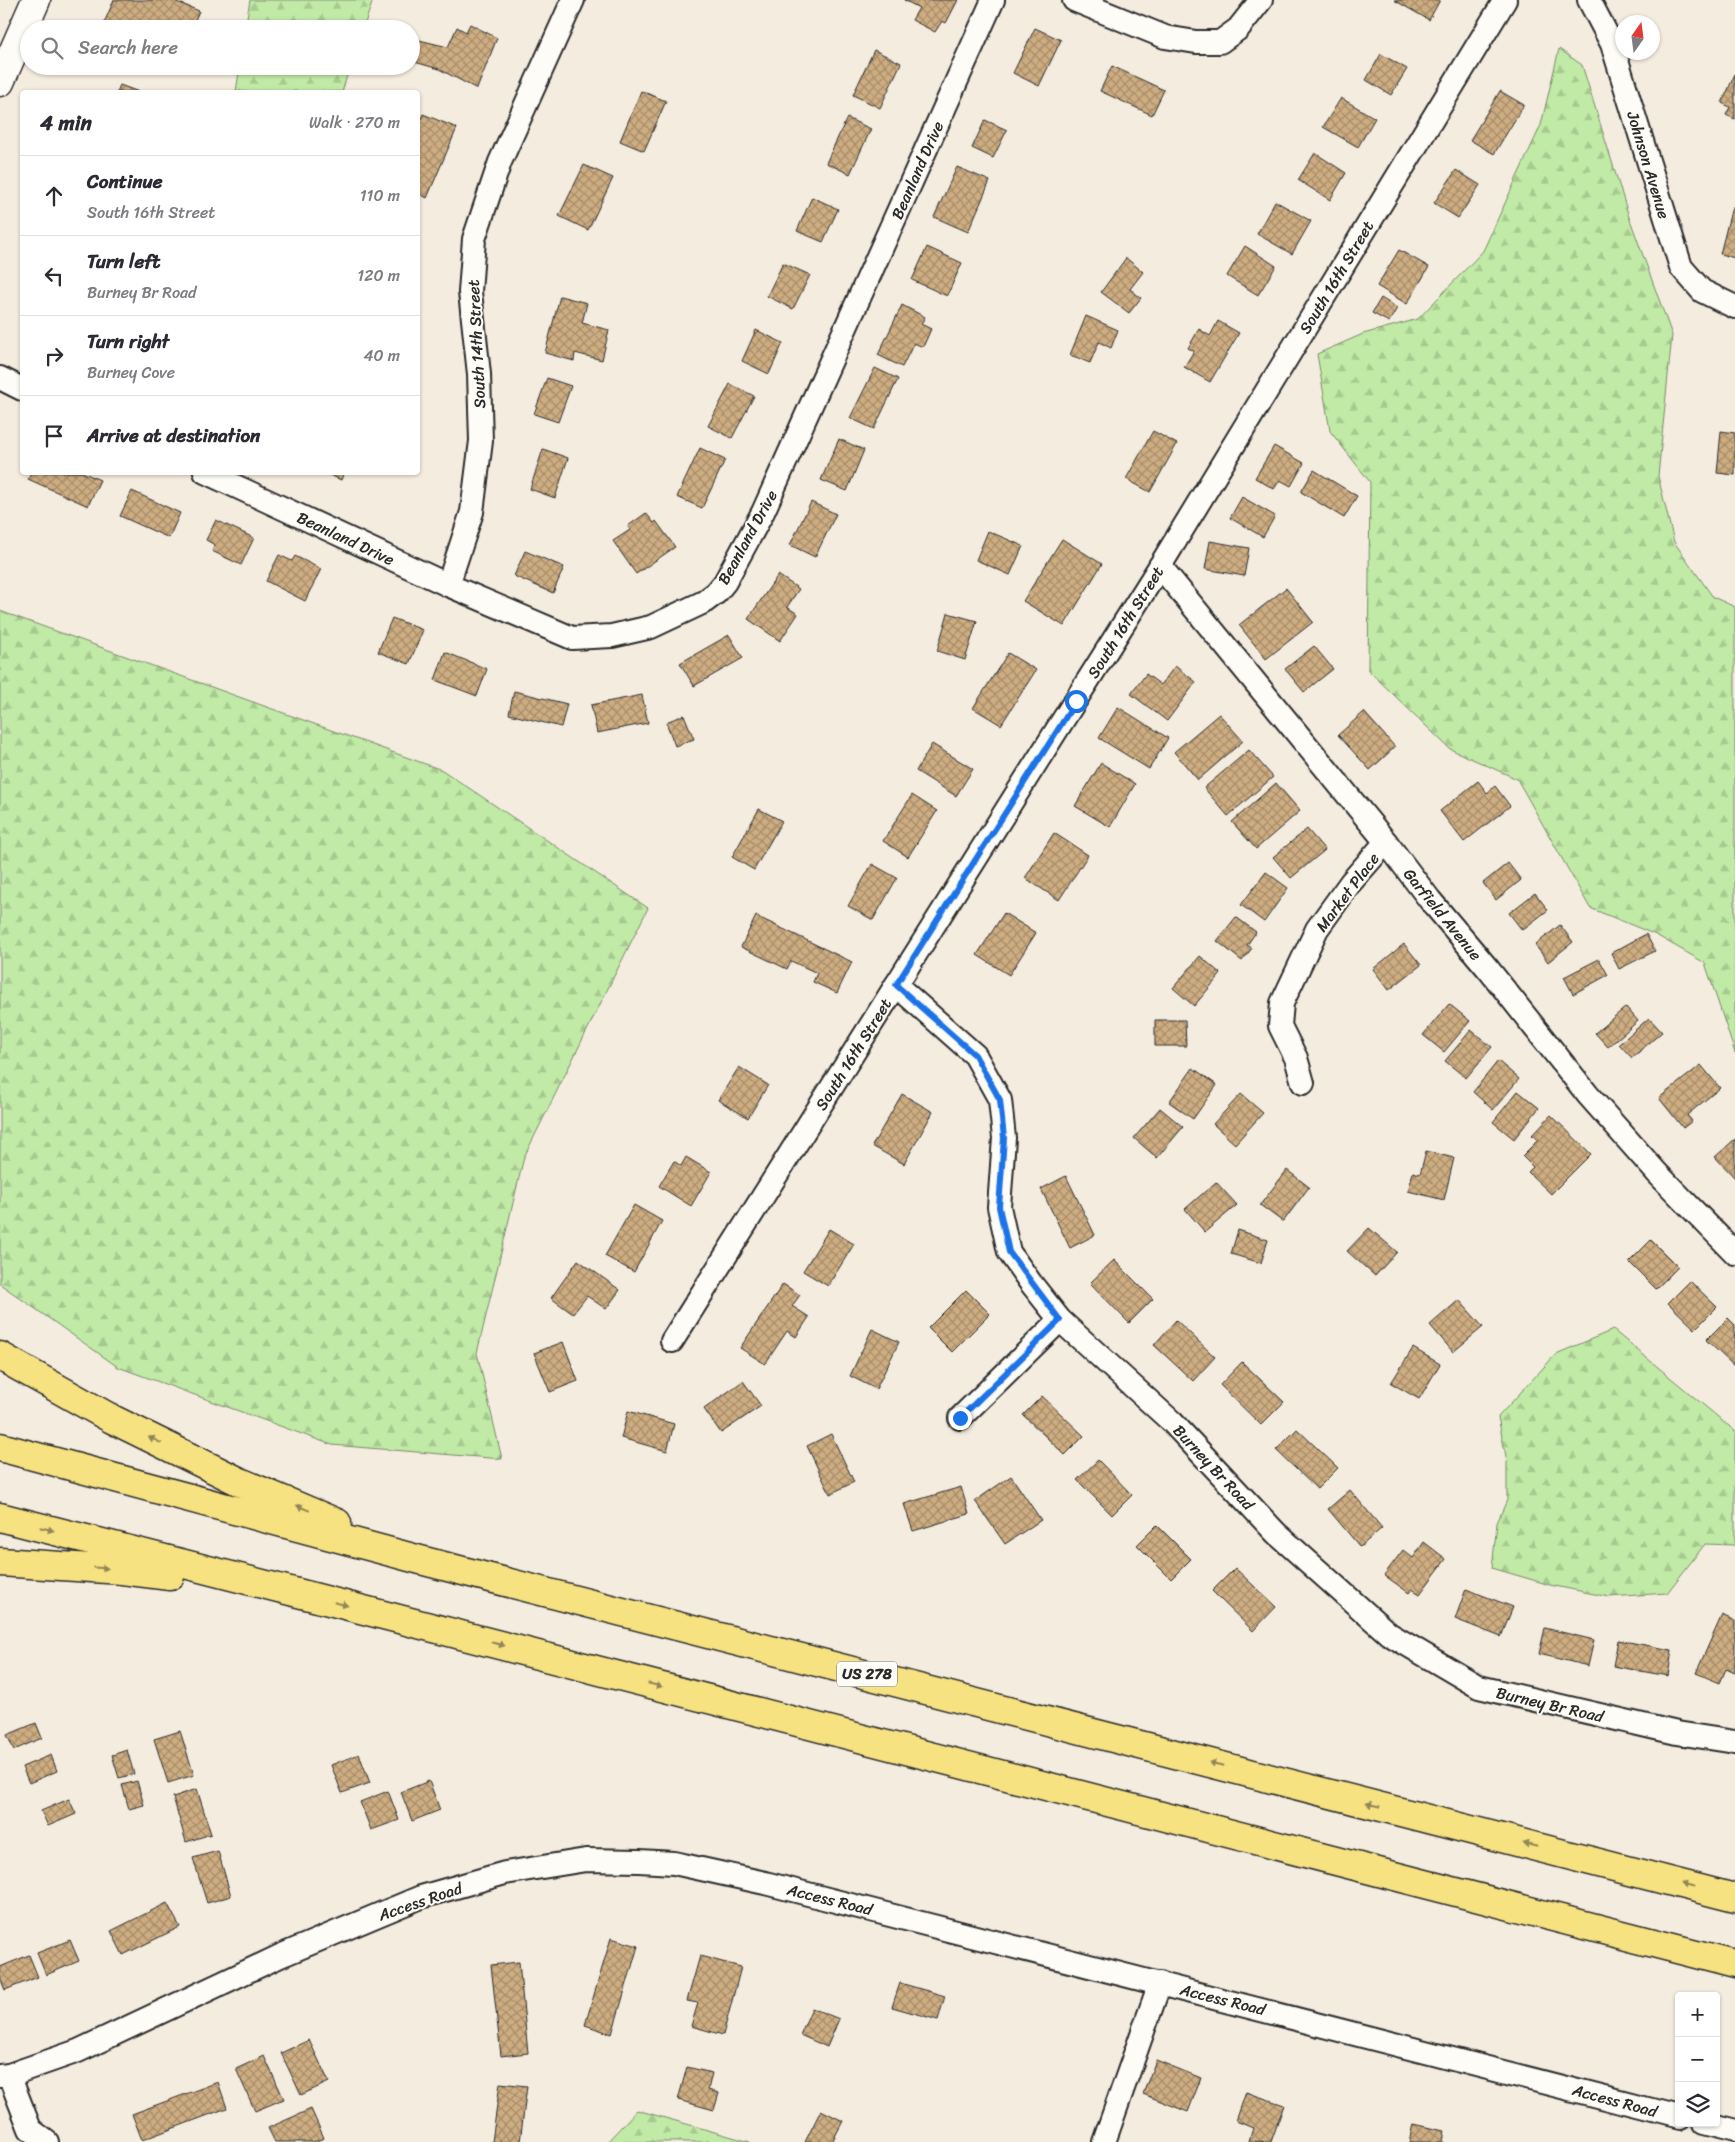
<!DOCTYPE html>
<meta charset="utf-8">
<style>
:root{--surface:#fff;--page:#f2f2f3;--text:#2b2b33;--muted:#7c7c81;--line:#e1e1e2}
body{margin:0;font-family:Sriracha,sans-serif;background:var(--page);color:var(--text)}
.controls{position:absolute;right:15px;bottom:15px;display:grid;overflow:hidden;border-radius:5px;box-shadow:0 1px 4px #0004}
.controls button{width:45px;height:45px;display:grid;place-items:center;padding:0;border:0;border-bottom:1px solid var(--line);background:var(--surface);color:var(--text);font:25px sans-serif}
.compass{position:absolute;left:1615px;top:15px;width:45px;height:45px;border-radius:50%;background:var(--surface);box-shadow:0 1px 4px #0004;rotate:14deg}
.stop{position:absolute;width:15px;height:15px;margin:-11px;border:4px solid #1a73e8;border-radius:50%;background:#fff}
.stop.end{background:#1a73e8;border-color:#fff;box-shadow:0 1px 5px #0008}
.list{margin:0;padding:0;list-style:none}
h2{display:flex;justify-content:space-between;align-items:center;height:65px;margin:0;padding:0 20px;font-size:21px}
h2 small{font-size:16px;font-weight:400;color:var(--muted)}
.list li{display:grid;grid-template-columns:32px 1fr auto;gap:15px;align-items:center;box-sizing:border-box;height:80px;padding:0 20px;border-top:1px solid var(--line)}
.list b{display:block;font-size:19px;white-space:nowrap}
.list p{margin:0;font-size:16px;white-space:nowrap;color:var(--muted)}
.list em{font-size:16px;font-style:normal;color:var(--muted)}
.icon{flex:none;width:28px;height:28px;fill:none;stroke:currentColor;stroke-width:2;stroke-linecap:round;stroke-linejoin:round}
.map{position:relative;flex:none;width:1735px;height:2142px;overflow:hidden}
.search{position:absolute;background:var(--surface);box-shadow:0 1px 4px #0004;left:20px;top:20px;width:400px;height:55px;display:flex;align-items:center;gap:12px;box-sizing:border-box;padding:0 18px;border-radius:28px;color:var(--muted);font-size:19px}
.panel{position:absolute;background:var(--surface);box-shadow:0 1px 4px #0004;left:20px;top:90px;width:400px;height:385px;border-radius:5px}
.map>svg:first-child{display:block}
.forest{fill:url(#forest-firs);stroke:#768a68}
.building{fill:url(#building-cross-hatch);stroke:#2b2b2b}
.lines{fill:none;stroke-linecap:round;stroke-linejoin:round}
.minor-casing{stroke:#2b2b2b;stroke-width:26}
.tertiary-casing{stroke:#2b2b2b;stroke-width:31}
.motorway-casing{stroke:#2b2b2b;stroke-width:31}
.minor{stroke:#fdfcf7;stroke-width:22}
.tertiary{stroke:#fdfcf7;stroke-width:28}
.motorway{stroke:#f7e281;stroke-width:28}
.oneway{fill:#918656}
.route{stroke:#1a73e8;stroke-width:6}
.labels{text-anchor:middle;stroke-width:4;stroke-linejoin:round;paint-order:stroke}
.shield{fill:#fdfcf7;stroke:#6a6a68;stroke-width:1}
.shield-label{font-size:15px;font-weight:bold;fill:#2b2b2b}
.street-label{font-size:16px;fill:#2b2b2b;stroke:#fdfcf7}
</style>
<div class="map">
<svg width="1735" height="2142" viewBox="0 0 1735 2142">
<defs>
<pattern id="forest-firs" width="22" height="20" patternUnits="userSpaceOnUse" patternTransform="scale(1.25)"><rect width="22" height="20" fill="#c1eaa6"/><path d="M5 1l3.5 6h-7zM16 11l3.5 6h-7z" fill="#a6c98f"/></pattern>
<pattern id="building-cross-hatch" width="8" height="8" patternUnits="userSpaceOnUse" patternTransform="scale(1.25)"><rect width="8" height="8" fill="#cead81"/><path d="M0 0l8 8M0 8l8-8" fill="none" stroke="#a78d6a"/></pattern>
</defs>
<rect width="100%" height="100%" fill="#f4ecdf"/>
<filter id="ink" filterUnits="userSpaceOnUse"><feTurbulence type="fractalNoise" baseFrequency=".02" numOctaves="2"/><feDisplacementMap in="SourceGraphic" scale="10" xChannelSelector="R" yChannelSelector="G"/><feConvolveMatrix kernelMatrix="1 2 1 2 8 2 1 2 1" color-interpolation-filters="sRGB"/></filter>
<g filter="url(#ink)">
<g class="forest">
<path d="M250,0H373L363,29H245Z"/>
<path d="M1559,49L1582,65L1629,217L1672,335L1658,476L1674,542L1713,597L1735,607V1053L1705,963L1656,935L1590,908L1517,779L1450,749L1368,670L1370,482L1330,431L1317,354L1363,334L1418,319L1483,251L1541,125Z"/>
<path d="M240,66H350L342,92H236Z"/>
<path d="M0,611L442,770L648,908L524,1157L477,1353L502,1459L332,1445L118,1367L0,1284Z"/>
<path d="M1613,1330L1735,1431V1545L1705,1544L1667,1593L1609,1597L1550,1585L1492,1568L1497,1523L1507,1500V1461L1498,1417L1556,1354Z"/>
<path d="M637,2110L750,2142H607Z"/>
</g>
<g class="building">
<path d="M114,0H172L199,11L191,29H119L104,23Z"/>
<path d="M904,0H958L946,23L942,21L935,32L912,20L919,8Z"/>
<path d="M1394,0H1440L1429,20Z"/>
<path d="M470,24L497,38L477,89L439,69L411,61L415,39L448,47L457,27L466,32Z"/>
<path d="M1035,28L1061,40L1039,86L1013,73Z"/>
<path d="M874,50L901,63L880,108L853,95Z"/>
<path d="M1381,54L1407,69L1391,95L1366,80Z"/>
<path d="M1112,66L1164,90L1152,115L1100,91Z"/>
<path d="M1735,74V119L1726,115L1730,107L1722,103Z"/>
<path d="M120,85L139,92H117Z"/>
<path d="M641,91L666,101L644,151L620,141Z"/>
<path d="M1500,91L1524,105L1494,154L1470,140Z"/>
<path d="M1341,98L1375,118L1358,147L1323,127Z"/>
<path d="M423,114L457,128L427,198L418,193V127Z"/>
<path d="M847,118L871,129L850,174L826,163Z"/>
<path d="M985,120L1007,130L993,158L972,148Z"/>
<path d="M1315,153L1346,173L1330,200L1298,180Z"/>
<path d="M584,165L613,178L588,230L559,216Z"/>
<path d="M957,167L990,181L968,232L934,217Z"/>
<path d="M1456,170L1480,185L1458,218L1434,203Z"/>
<path d="M812,197L838,209L823,242L797,231Z"/>
<path d="M1275,201L1311,221L1292,254L1257,234Z"/>
<path d="M1732,207H1735V258L1720,254Z"/>
<path d="M1245,246L1276,266L1258,295L1227,276Z"/>
<path d="M927,247L962,263L947,296L912,280Z"/>
<path d="M1399,250L1429,267L1407,304L1377,286Z"/>
<path d="M1126,258L1143,272L1130,289L1141,298L1129,313L1101,292Z"/>
<path d="M783,263L810,275L793,309L767,296Z"/>
<path d="M560,296L587,303L582,323L609,330L602,360L575,353L574,361L545,353Z"/>
<path d="M1381,298L1397,308L1389,322L1372,313Z"/>
<path d="M902,305L925,317L921,324L931,329L923,347L914,343L902,367L878,355Z"/>
<path d="M1086,316L1118,330L1111,348L1099,342L1090,363L1070,355Z"/>
<path d="M1218,321L1239,333L1210,382L1184,367L1194,351L1188,348L1199,329L1210,336Z"/>
<path d="M756,330L783,343L769,374L742,361Z"/>
<path d="M875,368L898,379L874,429L850,418Z"/>
<path d="M547,378L571,386L558,422L534,414Z"/>
<path d="M730,384L754,396L732,438L708,426Z"/>
<path d="M1153,431L1177,444L1150,492L1126,479Z"/>
<path d="M1721,431L1735,433V475L1717,473Z"/>
<path d="M839,439L864,450L847,491L821,480Z"/>
<path d="M1274,446L1304,463L1291,486L1280,480L1274,489L1255,478Z"/>
<path d="M700,448L725,460L702,508L677,497Z"/>
<path d="M543,449L568,458L555,498L530,489Z"/>
<path d="M1314,470L1357,496L1344,518L1301,492Z"/>
<path d="M32,472H82L100,480L88,506L28,479Z"/>
<path d="M323,472H344L341,480Z"/>
<path d="M132,491L180,513L169,538L120,516Z"/>
<path d="M1242,497L1275,516L1263,537L1230,518Z"/>
<path d="M811,502L836,514L815,557L790,545Z"/>
<path d="M646,513L654,523L656,521L675,547L636,574L613,541L630,530L628,526Z"/>
<path d="M216,520L254,538L241,565L212,551L215,545L206,540Z"/>
<path d="M988,531L1023,546L1010,575L976,560Z"/>
<path d="M1062,539L1102,564L1064,626L1023,601Z"/>
<path d="M1210,541L1249,548L1244,576L1205,569Z"/>
<path d="M525,551L564,567L553,593L514,576Z"/>
<path d="M279,555L292,561L295,556L321,569L305,601L266,581Z"/>
<path d="M778,575L799,589L787,607L798,614L780,641L748,619Z"/>
<path d="M1286,588L1313,622L1266,659L1239,625Z"/>
<path d="M948,613L977,621L965,660L937,651Z"/>
<path d="M392,618L423,630L409,664L378,652Z"/>
<path d="M729,635L743,658L694,686L680,663Z"/>
<path d="M1314,646L1333,669L1304,692L1285,669Z"/>
<path d="M445,652L487,669L477,696L435,680Z"/>
<path d="M1008,653L1036,670L1001,725L973,708Z"/>
<path d="M1175,666L1196,682L1167,721L1131,694L1146,674L1161,685Z"/>
<path d="M514,691L567,704L561,727L509,714Z"/>
<path d="M642,695L648,723L597,733L591,705Z"/>
<path d="M1118,707L1168,738L1149,769L1099,738Z"/>
<path d="M1364,712L1395,747L1370,770L1338,735Z"/>
<path d="M1219,714L1243,741L1198,780L1174,752Z"/>
<path d="M684,715L694,739L675,746L666,722Z"/>
<path d="M932,744L973,769L956,796L916,771Z"/>
<path d="M1249,750L1273,777L1228,816L1204,788Z"/>
<path d="M1101,763L1135,784L1110,827L1075,806Z"/>
<path d="M1478,781L1487,793L1495,786L1510,806L1464,842L1440,811Z"/>
<path d="M1276,783L1300,811L1256,849L1232,822Z"/>
<path d="M912,795L937,811L908,857L883,841Z"/>
<path d="M759,809L782,821L754,870L732,857Z"/>
<path d="M1307,829L1325,850L1291,878L1273,857Z"/>
<path d="M1054,833L1088,855L1059,900L1025,878Z"/>
<path d="M1508,863L1521,880L1496,900L1483,883Z"/>
<path d="M872,864L897,878L873,920L848,906Z"/>
<path d="M1266,872L1288,888L1264,922L1241,905Z"/>
<path d="M1535,893L1548,910L1522,930L1509,913Z"/>
<path d="M1004,913L1036,933L1009,975L977,955Z"/>
<path d="M756,916L852,962L837,993L813,982L817,973L791,961L787,969L741,947Z"/>
<path d="M1236,917L1256,932L1247,945L1252,948L1242,961L1217,941Z"/>
<path d="M1560,925L1573,942L1548,962L1535,945Z"/>
<path d="M1646,934L1655,951L1619,969L1611,953Z"/>
<path d="M1404,944L1421,965L1389,990L1373,969Z"/>
<path d="M1200,956L1221,974L1194,1006L1173,988Z"/>
<path d="M1599,959L1608,975L1573,994L1564,977Z"/>
<path d="M1449,1004L1470,1021L1444,1052L1423,1035Z"/>
<path d="M1626,1007L1638,1021L1608,1047L1595,1033Z"/>
<path d="M1649,1018L1662,1032L1632,1058L1619,1044Z"/>
<path d="M1155,1020H1185L1186,1046H1155Z"/>
<path d="M1471,1030L1492,1047L1466,1078L1445,1061Z"/>
<path d="M1498,1061L1519,1079L1493,1110L1473,1092Z"/>
<path d="M1701,1065L1720,1088L1687,1115L1692,1121L1683,1128L1659,1098Z"/>
<path d="M739,1067L768,1085L748,1118L718,1100Z"/>
<path d="M1193,1068L1217,1085L1193,1119L1169,1102Z"/>
<path d="M1518,1091L1539,1108L1514,1139L1493,1122Z"/>
<path d="M902,1094L933,1112L904,1164L872,1146Z"/>
<path d="M1241,1094L1263,1113L1235,1144L1213,1124Z"/>
<path d="M1160,1108L1183,1127L1157,1158L1134,1138Z"/>
<path d="M1551,1115L1591,1154L1551,1194L1528,1172L1533,1167L1522,1156L1538,1140L1532,1135Z"/>
<path d="M1735,1139V1178L1715,1157Z"/>
<path d="M1426,1151L1454,1158L1444,1200L1408,1191L1413,1172L1420,1174Z"/>
<path d="M686,1157L711,1172L691,1206L659,1186L674,1161L681,1166Z"/>
<path d="M1287,1170L1309,1187L1283,1222L1260,1205Z"/>
<path d="M1066,1176L1095,1235L1070,1248L1041,1189Z"/>
<path d="M1216,1182L1237,1205L1205,1232L1185,1209Z"/>
<path d="M634,1205L662,1221L634,1272L605,1256Z"/>
<path d="M1369,1228L1397,1252L1375,1276L1347,1251Z"/>
<path d="M829,1229L854,1244L828,1286L803,1271Z"/>
<path d="M1238,1230L1268,1240L1261,1263L1231,1254Z"/>
<path d="M1651,1240L1678,1267L1656,1289L1629,1262Z"/>
<path d="M578,1260L620,1290L606,1309L587,1296L573,1314L551,1298Z"/>
<path d="M1114,1260L1153,1299L1129,1323L1090,1283Z"/>
<path d="M1690,1281L1717,1307L1695,1329L1668,1303Z"/>
<path d="M783,1284L800,1295L792,1306L809,1317L796,1337L787,1331L765,1364L740,1348Z"/>
<path d="M966,1290L990,1314L952,1352L928,1328Z"/>
<path d="M1459,1300L1483,1327L1453,1352L1430,1325Z"/>
<path d="M1728,1318L1735,1325L1734,1366L1706,1340Z"/>
<path d="M1176,1320L1215,1357L1193,1381L1154,1345Z"/>
<path d="M872,1329L899,1342L876,1389L850,1376Z"/>
<path d="M563,1342L578,1381L550,1392L534,1353Z"/>
<path d="M1413,1348L1440,1364L1419,1399L1391,1383Z"/>
<path d="M1242,1362L1284,1402L1261,1425L1220,1385Z"/>
<path d="M743,1381L761,1406L721,1433L704,1409Z"/>
<path d="M1042,1396L1084,1436L1065,1455L1023,1415Z"/>
<path d="M628,1411L674,1424L667,1451L621,1438Z"/>
<path d="M1297,1429L1338,1468L1317,1489L1276,1450Z"/>
<path d="M831,1434L854,1482L830,1494L807,1446Z"/>
<path d="M1098,1460L1132,1495L1112,1515L1077,1480Z"/>
<path d="M1011,1476L1041,1520L1005,1544L975,1501Z"/>
<path d="M961,1487L969,1514L913,1531L904,1504Z"/>
<path d="M1350,1490L1382,1528L1360,1547L1328,1509Z"/>
<path d="M1157,1525L1191,1559L1171,1579L1137,1545Z"/>
<path d="M1424,1542L1446,1559L1420,1594L1412,1589L1409,1593L1384,1575L1403,1550L1413,1558Z"/>
<path d="M1235,1568L1276,1607L1253,1631L1212,1591Z"/>
<path d="M1466,1589L1513,1607L1501,1637L1455,1619Z"/>
<path d="M1722,1615L1735,1621V1673L1726,1669L1720,1683L1696,1673Z"/>
<path d="M1545,1628L1594,1640L1588,1666L1539,1654Z"/>
<path d="M1618,1640L1672,1650L1668,1676L1613,1666Z"/>
<path d="M36,1723L42,1738L14,1750L7,1735Z"/>
<path d="M180,1731L194,1775L168,1783L154,1739Z"/>
<path d="M127,1750L134,1774L119,1778L112,1755Z"/>
<path d="M359,1754L370,1783L342,1793L331,1765Z"/>
<path d="M51,1755L57,1771L29,1783L22,1767Z"/>
<path d="M137,1781L144,1805L129,1809L122,1785Z"/>
<path d="M429,1781L440,1810L412,1821L401,1792Z"/>
<path d="M197,1789L211,1834L186,1842L173,1797Z"/>
<path d="M388,1791L399,1820L371,1830L360,1802Z"/>
<path d="M69,1799L76,1814L48,1826L41,1811Z"/>
<path d="M218,1851L231,1896L207,1903L193,1858Z"/>
<path d="M167,1903L180,1927L123,1955L111,1931Z"/>
<path d="M611,1938L638,1946L612,2034L585,2025Z"/>
<path d="M70,1940L79,1961L46,1975L37,1953Z"/>
<path d="M29,1955L38,1977L5,1990L0,1978V1967Z"/>
<path d="M700,1956L741,1967L723,2035L691,2026L698,2003L687,2001Z"/>
<path d="M519,1962L528,2053L501,2056L491,1965Z"/>
<path d="M900,1983L945,1996L938,2020L892,2007Z"/>
<path d="M812,2008L839,2019L827,2047L800,2035Z"/>
<path d="M309,2040L329,2082L301,2095L281,2053Z"/>
<path d="M264,2056L284,2099L255,2111L236,2069Z"/>
<path d="M1156,2060L1201,2078L1188,2112L1143,2094Z"/>
<path d="M687,2067L712,2073L708,2090L719,2093L714,2110L678,2100Z"/>
<path d="M218,2082L227,2108L142,2140L132,2114Z"/>
<path d="M500,2083L527,2086L520,2142H492Z"/>
<path d="M1246,2092L1284,2105L1271,2142L1249,2141L1253,2128L1236,2121Z"/>
<path d="M311,2109L324,2138L313,2142H275L268,2128Z"/>
<path d="M821,2110L843,2121L832,2142H805Z"/>
<path d="M1413,2124L1444,2131L1442,2142H1409Z"/>
</g>
<g class="lines">
<g class="minor-casing">
<g id="minor">
<path d="M1074,0L1165,37L1196,42H1220L1238,29L1261,0"/>
<path d="M1589,0L1612,44L1681,267L1702,291L1735,307"/>
<path d="M0,378L22,389"/>
<path d="M205,472L448,585L572,638L612,636L651,627L704,602L716,593L725,582L763,512L993,0"/>
<path d="M1160,566L1386,842L1430,900L1489,970L1588,1095L1657,1173L1735,1253"/>
<path d="M448,585L472,512L481,441L479,374L470,292L474,239L500,162L573,0"/>
<path d="M896,985L975,1055L1000,1100L1004,1138L999,1207L1009,1252L1030,1282L1060,1320L1172,1422L1276,1533L1389,1634L1479,1687L1677,1733L1735,1742"/>
<path d="M1303,1083L1296,1058L1280,1026L1282,1003L1317,929L1351,882L1386,842"/>
<path d="M672,1341L1160,566L1505,0"/>
<path d="M960,1418L1060,1320"/>
<path d="M9,2075L30,2129L47,2142"/>
<path d="M0,2076L9,2075L78,2051L280,1956L421,1897L505,1873L586,1860L639,1861L674,1863L765,1883L1679,2117"/>
<path d="M1703,2123L1735,2131"/>
<path d="M1104,2142L1160,1983"/>
</g>
</g>
<g class="tertiary-casing">
<path id="tertiary" d="M0,82L36,0"/>
</g>
<g class="motorway-casing">
<g id="motorway">
<path d="M0,1356L112,1419L240,1482L337,1523"/>
<path d="M0,1447L428,1562L1735,1898"/>
<path d="M0,1517L298,1593L1735,1964"/>
<path d="M0,1562L122,1570L170,1576"/>
</g>
</g>
<use href="#minor" class="minor"/>
<use href="#tertiary" class="tertiary"/>
<use href="#motorway" class="motorway"/>
</g>
<defs><path id="oneway-solid" d="M-6-.8H1V-3.2L6.5 0L1 3.2V.8H-6Z" transform="scale(1.25)"/></defs>
<g class="oneway">
<use href="#oneway-solid" transform="translate(155 1440) rotate(-154)"/>
<use href="#oneway-solid" transform="translate(303 1508) rotate(-157)"/>
<use href="#oneway-solid" transform="translate(47 1529) rotate(14)"/>
<use href="#oneway-solid" transform="translate(101 1568) rotate(4)"/>
<use href="#oneway-solid" transform="translate(341 1604) rotate(14)"/>
<use href="#oneway-solid" transform="translate(498 1644) rotate(14)"/>
<use href="#oneway-solid" transform="translate(655 1685) rotate(14)"/>
<use href="#oneway-solid" transform="translate(1216 1764) rotate(-166)"/>
<use href="#oneway-solid" transform="translate(1373 1805) rotate(-166)"/>
<use href="#oneway-solid" transform="translate(1530 1845) rotate(-166)"/>
<use href="#oneway-solid" transform="translate(1688 1885) rotate(-166)"/>
</g>
</g>
<g class="lines" filter="url(#ink)">
<path class="route" d="M960,1418L1060,1320L1009,1252L999,1207L1004,1138L1000,1100L975,1055L896,985L1076,701"/>
</g>
<g class="labels">
<rect class="shield" x="837" y="1661.5" width="60" height="25" rx="4"/>
<g class="shield-label">
<text x="867" y="1679">US 278</text>
</g>
<g class="street-label">
<text transform="translate(1649 165) rotate(73)" y="6">Johnson Avenue</text>
<text transform="translate(917 170) rotate(-66)" y="6">Beanland Drive</text>
<text transform="translate(1336 277) rotate(-59)" y="6">South 16th Street</text>
<text transform="translate(476 344) rotate(-93)" y="6">South 14th Street</text>
<text transform="translate(747 537) rotate(-61)" y="6">Beanland Drive</text>
<text transform="translate(346 538) rotate(25)" y="6">Beanland Drive</text>
<text transform="translate(1125 622) rotate(-58)" y="6">South 16th Street</text>
<text transform="translate(1347 892) rotate(-53)" y="6">Market Place</text>
<text transform="translate(1443 914) rotate(51)" y="6">Garfield Avenue</text>
<text transform="translate(853 1054) rotate(-58)" y="6">South 16th Street</text>
<text transform="translate(1214 1467) rotate(47)" y="6">Burney Br Road</text>
<text transform="translate(1550 1704) rotate(13)" y="6">Burney Br Road</text>
<text transform="translate(830 1899) rotate(14)" y="6">Access Road</text>
<text transform="translate(420 1901) rotate(-19)" y="6">Access Road</text>
<text transform="translate(1223 1999) rotate(14)" y="6">Access Road</text>
<text transform="translate(1615 2100) rotate(15)" y="6">Access Road</text>
</g>
</g>
</svg>
<div class="controls">
<button>+</button>
<button>−</button>
<button><svg class="icon" aria-label="layers" viewBox="0 0 24 24"><path d="M12 4l9 5-9 5-9-5zM3 14l9 5 9-5"/></svg></button>
</div>
<svg class="compass" viewBox="-18 -18 36 36"><path d="M0-13l5 13h-10z" fill="#e53935"/><path d="M0 13l5-13h-10z" fill="#7c7c81"/></svg>
<div class="stop" style="left:1076px;top:701px"></div>
<div class="stop end" style="left:960px;top:1418px"></div>
<div class="search"><svg class="icon" aria-label="search" viewBox="0 0 24 24"><circle cx="10" cy="10" r="6"/><path d="M15 15l6 6"/></svg>Search here</div>
<section class="panel">
<h2>4 min<small>Walk · 270 m</small></h2>
<ul class="list">
<li><svg class="icon" aria-label="ahead" viewBox="0 0 24 24"><path d="M12 20V5M6 11l6-6 6 6"/></svg><div><b>Continue</b><p>South 16th Street</p></div><em>110 m</em></li>
<li><svg class="icon" aria-label="left" viewBox="0 0 24 24"><path d="M17 20v-9H6M10 6l-5 5 5 5"/></svg><div><b>Turn left</b><p>Burney Br Road</p></div><em>120 m</em></li>
<li><svg class="icon" aria-label="right" viewBox="0 0 24 24"><path d="M7 20v-9h11M14 6l5 5-5 5"/></svg><div><b>Turn right</b><p>Burney Cove</p></div><em>40 m</em></li>
<li><svg class="icon" aria-label="arrive" viewBox="0 0 24 24"><path d="M6 21V4h12l-3 4 3 4H6"/></svg><div><b>Arrive at destination</b></div></li>
</ul>
</section>
</div>
